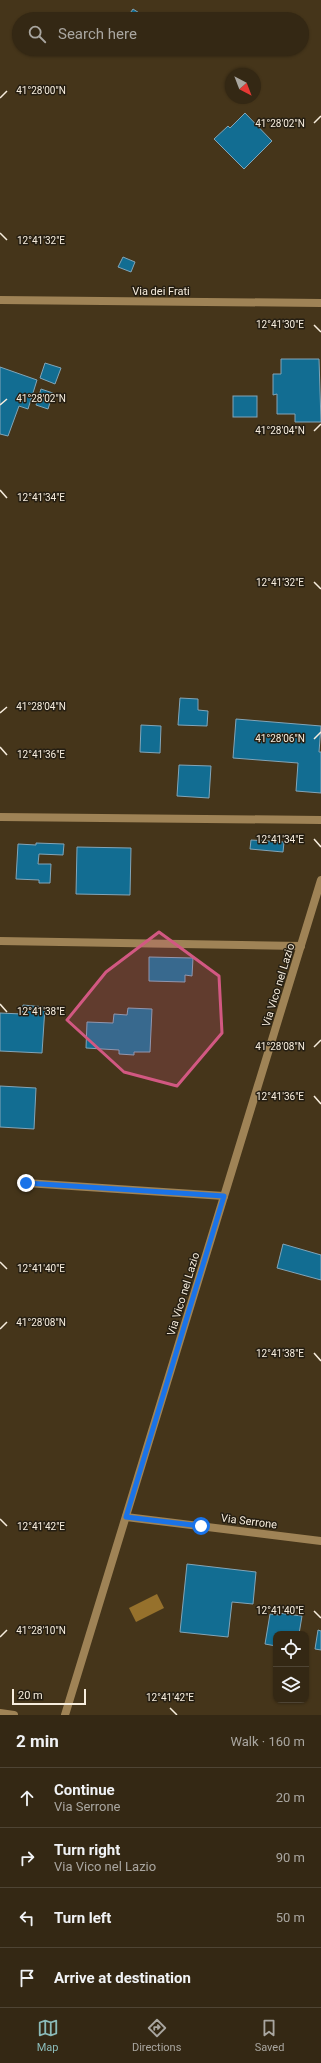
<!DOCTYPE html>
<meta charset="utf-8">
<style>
:root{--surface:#342814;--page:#3f3422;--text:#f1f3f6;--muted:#a9a6a0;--line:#4e4434;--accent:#8bbbb9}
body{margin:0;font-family:Roboto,sans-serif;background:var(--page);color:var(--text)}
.controls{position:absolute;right:12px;bottom:12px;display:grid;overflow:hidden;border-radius:8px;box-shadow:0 1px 3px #0004}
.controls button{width:36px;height:36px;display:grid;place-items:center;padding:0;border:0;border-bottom:1px solid var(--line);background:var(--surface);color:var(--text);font:20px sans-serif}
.compass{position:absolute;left:225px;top:68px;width:36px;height:36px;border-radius:50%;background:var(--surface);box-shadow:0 1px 3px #0004;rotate:138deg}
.scale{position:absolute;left:12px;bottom:10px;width:74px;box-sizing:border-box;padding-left:4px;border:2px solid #f7eddd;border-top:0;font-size:11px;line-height:14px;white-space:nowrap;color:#f7eddd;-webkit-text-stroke:3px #251e12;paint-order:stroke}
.stop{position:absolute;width:12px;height:12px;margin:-9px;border:3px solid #1a73e8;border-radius:50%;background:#fff}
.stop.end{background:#1a73e8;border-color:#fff;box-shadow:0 1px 4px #0008}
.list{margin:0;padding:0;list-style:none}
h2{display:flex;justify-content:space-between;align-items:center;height:52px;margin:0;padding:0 16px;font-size:17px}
h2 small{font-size:13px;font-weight:400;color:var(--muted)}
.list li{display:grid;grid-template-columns:26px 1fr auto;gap:12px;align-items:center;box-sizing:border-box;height:60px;padding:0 16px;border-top:1px solid var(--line)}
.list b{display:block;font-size:15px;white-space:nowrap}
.list p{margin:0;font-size:13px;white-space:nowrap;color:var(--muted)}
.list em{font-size:13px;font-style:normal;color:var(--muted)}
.icon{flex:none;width:22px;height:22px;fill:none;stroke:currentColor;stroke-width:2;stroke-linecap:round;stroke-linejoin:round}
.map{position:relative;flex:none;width:321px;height:1715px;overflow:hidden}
.search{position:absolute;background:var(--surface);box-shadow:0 1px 3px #0004;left:12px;right:12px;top:12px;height:44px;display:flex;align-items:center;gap:10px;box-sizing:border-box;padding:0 14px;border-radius:22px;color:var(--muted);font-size:15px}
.sheet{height:292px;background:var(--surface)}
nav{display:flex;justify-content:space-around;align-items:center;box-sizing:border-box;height:56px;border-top:1px solid var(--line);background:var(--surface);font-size:11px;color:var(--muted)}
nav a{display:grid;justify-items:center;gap:2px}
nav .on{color:var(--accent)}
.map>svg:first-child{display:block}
.water{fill:#96712c}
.building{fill:#126d92;stroke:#82a5b8}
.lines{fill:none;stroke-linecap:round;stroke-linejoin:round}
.street{stroke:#9f8356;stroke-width:8}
.route{stroke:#1a73e8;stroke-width:5}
.marked{fill:#d25882;fill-opacity:0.2;stroke:#d25882;stroke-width:3;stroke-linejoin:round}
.ticks{fill:none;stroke:#f7eddd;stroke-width:1.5}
.labels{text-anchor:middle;stroke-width:3;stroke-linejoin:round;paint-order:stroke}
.street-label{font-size:11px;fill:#f7eddd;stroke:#251e12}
.ticks-label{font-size:10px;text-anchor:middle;fill:#f7eddd;stroke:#251e12;stroke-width:3;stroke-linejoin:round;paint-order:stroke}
</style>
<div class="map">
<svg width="321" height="1715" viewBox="0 0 321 1715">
<rect width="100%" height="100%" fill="#45351a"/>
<path class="water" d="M157,1594L164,1608L136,1622L129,1608Z"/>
<g class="building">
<path d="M133,9L144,16L142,19H126Z"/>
<path d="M245,113L272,141L244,169L214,139L228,126L230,128Z"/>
<path d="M123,257L135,262L131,272L118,267Z"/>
<path d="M281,359H319L321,422H295V414H277V394L273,395V374H281Z"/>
<path d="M45,363L61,368L55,384L40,378Z"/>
<path d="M0,367L37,380L28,409L19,406L8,436L0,434Z"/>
<path d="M41,389L53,393L48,409L36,405Z"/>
<rect x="233" y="396" width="24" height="21"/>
<path d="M180,698L198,699V710L208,711L207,726L178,725Z"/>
<path d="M236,719L321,726L319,752H321V793L296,791L298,763L233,758Z"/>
<path d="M141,725L161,726L160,753L140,752Z"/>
<path d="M179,765L211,766L209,798L177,796Z"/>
<path d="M251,840L284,842L283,852L250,849Z"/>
<path d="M36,843L64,844L63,855L39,854L38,864H51L50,883H39V880L16,879L18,844L36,845Z"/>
<path d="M77,847L131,848L130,895L76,894Z"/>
<path d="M149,957L193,958L192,976L185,975V982L149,981Z"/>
<path d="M23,1005L45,1007L42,1053L0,1051V1013L22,1014Z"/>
<path d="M128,1008L152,1009L150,1052H134V1055L119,1054V1050L86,1048L87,1022L113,1023L114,1014L127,1015Z"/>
<path d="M0,1086L36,1088L34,1129L0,1127Z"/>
<path d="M283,1244L321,1255V1280L277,1268Z"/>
<path d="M187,1564L256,1572L253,1604L232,1602L228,1637L180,1632Z"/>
<path d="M278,1613L302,1616L299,1634H276V1646L265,1644L270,1614L279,1615Z"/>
<path d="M318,1630L321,1631V1650L315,1649Z"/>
</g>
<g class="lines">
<g class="street">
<path d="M0,300L321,303"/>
<path d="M0,817L321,820"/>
<path d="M0,941L301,946"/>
<path d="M26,1183L224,1196"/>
<path d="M126,1517L321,1541"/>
<path d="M0,1713L14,1715"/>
<path d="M65,1715L321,880"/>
</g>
</g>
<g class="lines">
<path class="route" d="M26,1183L224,1196L126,1517L201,1526"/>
</g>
<path class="marked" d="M159,932L219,976L222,1033L177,1086L124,1072L67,1020L106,972Z"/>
<path class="ticks" d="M0,98L7,91M314,123L321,116M0,233L7,240M314,325L321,332M0,405L7,399M314,431L321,424M0,490L7,498M314,582L321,589M0,713L7,707M314,739L321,732M0,747L7,755M314,839L321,847M0,1004L7,1012M314,1047L321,1040M314,1096L321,1104M0,1262L7,1269M0,1329L7,1322M314,1353L321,1361M0,1519L7,1526M314,1611L321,1618M0,1637L7,1630M170,1708L177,1715"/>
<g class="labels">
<g class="street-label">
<text x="161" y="295">Via dei Frati</text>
<text transform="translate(278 985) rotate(-73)" y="4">Via Vico nel Lazio</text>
<text transform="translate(183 1294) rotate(-73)" y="4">Via Vico nel Lazio</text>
<text transform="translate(249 1521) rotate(7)" y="4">Via Serrone</text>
</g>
</g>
<g class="ticks-label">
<text x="41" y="94">41°28'00"N</text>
<text x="280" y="127">41°28'02"N</text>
<text x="41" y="244">12°41'32"E</text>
<text x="280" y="328">12°41'30"E</text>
<text x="41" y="402">41°28'02"N</text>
<text x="280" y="434">41°28'04"N</text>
<text x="41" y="501">12°41'34"E</text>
<text x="280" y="586">12°41'32"E</text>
<text x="41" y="710">41°28'04"N</text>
<text x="280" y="742">41°28'06"N</text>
<text x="41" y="758">12°41'36"E</text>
<text x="280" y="843">12°41'34"E</text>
<text x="41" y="1015">12°41'38"E</text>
<text x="280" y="1050">41°28'08"N</text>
<text x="280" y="1100">12°41'36"E</text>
<text x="41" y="1272">12°41'40"E</text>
<text x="41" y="1326">41°28'08"N</text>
<text x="280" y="1357">12°41'38"E</text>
<text x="41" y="1530">12°41'42"E</text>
<text x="280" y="1614">12°41'40"E</text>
<text x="41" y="1634">41°28'10"N</text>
<text x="170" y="1701">12°41'42"E</text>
</g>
</svg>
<div class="controls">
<button><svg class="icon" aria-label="locate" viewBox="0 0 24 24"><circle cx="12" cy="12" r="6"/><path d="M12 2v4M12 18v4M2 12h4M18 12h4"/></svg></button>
<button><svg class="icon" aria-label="layers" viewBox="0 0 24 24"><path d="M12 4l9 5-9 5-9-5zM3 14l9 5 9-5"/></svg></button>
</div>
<svg class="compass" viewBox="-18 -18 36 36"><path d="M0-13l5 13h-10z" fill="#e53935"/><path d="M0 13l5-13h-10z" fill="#a9a6a0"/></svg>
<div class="scale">20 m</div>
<div class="stop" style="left:201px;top:1526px"></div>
<div class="stop end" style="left:26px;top:1183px"></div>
<div class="search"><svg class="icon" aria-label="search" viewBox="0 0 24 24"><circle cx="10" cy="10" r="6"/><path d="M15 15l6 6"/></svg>Search here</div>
</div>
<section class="sheet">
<h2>2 min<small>Walk · 160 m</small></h2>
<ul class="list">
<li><svg class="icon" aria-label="ahead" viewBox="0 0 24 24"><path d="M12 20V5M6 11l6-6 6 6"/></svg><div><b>Continue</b><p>Via Serrone</p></div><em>20 m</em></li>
<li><svg class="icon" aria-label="right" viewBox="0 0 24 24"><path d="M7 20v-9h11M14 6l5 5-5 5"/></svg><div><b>Turn right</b><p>Via Vico nel Lazio</p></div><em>90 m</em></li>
<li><svg class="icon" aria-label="left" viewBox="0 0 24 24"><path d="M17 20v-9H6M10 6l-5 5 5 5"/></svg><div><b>Turn left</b></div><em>50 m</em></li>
<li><svg class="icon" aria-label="arrive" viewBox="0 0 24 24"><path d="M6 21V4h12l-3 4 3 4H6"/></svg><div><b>Arrive at destination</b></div></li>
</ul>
</section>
<nav>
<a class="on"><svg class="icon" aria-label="map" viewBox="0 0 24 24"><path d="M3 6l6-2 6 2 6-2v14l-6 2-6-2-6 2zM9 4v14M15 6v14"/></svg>Map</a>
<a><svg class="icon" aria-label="directions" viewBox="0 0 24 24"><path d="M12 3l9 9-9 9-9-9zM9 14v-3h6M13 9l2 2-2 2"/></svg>Directions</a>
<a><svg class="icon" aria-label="saved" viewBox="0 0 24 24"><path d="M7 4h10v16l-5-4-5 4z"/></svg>Saved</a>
</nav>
